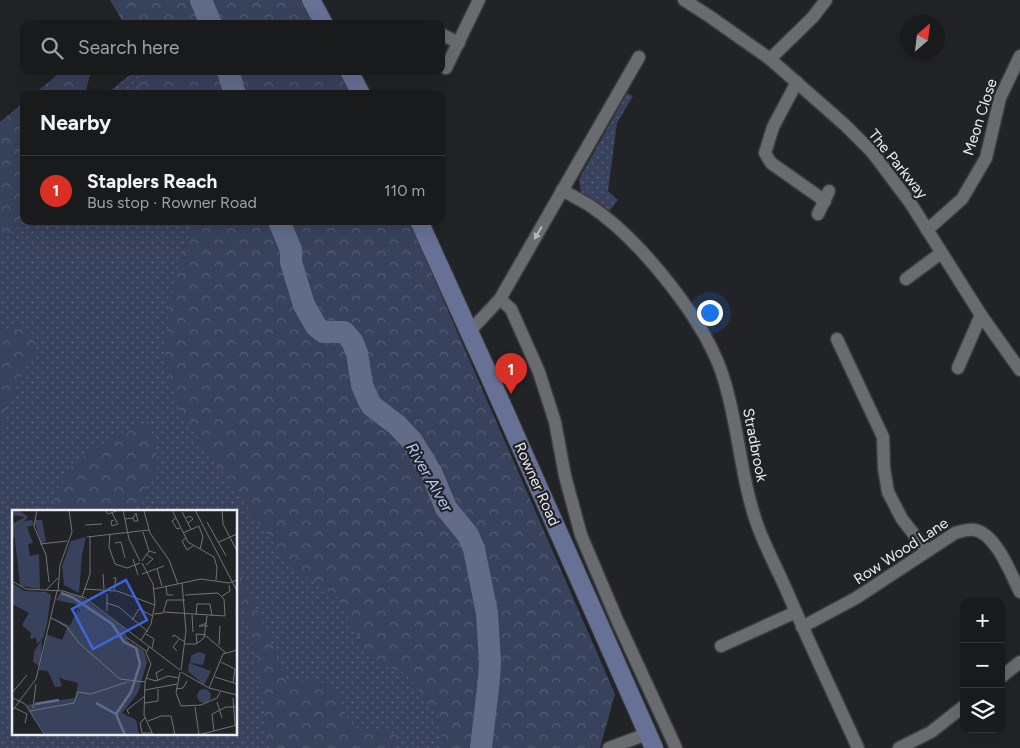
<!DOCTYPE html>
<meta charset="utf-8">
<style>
:root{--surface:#191a1c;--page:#222325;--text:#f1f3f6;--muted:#9fa1a3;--line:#37383b;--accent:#d93025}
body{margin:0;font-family:Figtree,sans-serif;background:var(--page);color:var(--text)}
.controls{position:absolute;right:15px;bottom:15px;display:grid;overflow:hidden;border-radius:10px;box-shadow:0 5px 20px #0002}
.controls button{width:45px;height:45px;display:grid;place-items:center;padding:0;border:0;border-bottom:1px solid var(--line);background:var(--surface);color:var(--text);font:25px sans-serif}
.compass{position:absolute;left:900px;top:15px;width:45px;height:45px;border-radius:50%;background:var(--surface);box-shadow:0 5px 20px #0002;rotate:28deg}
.you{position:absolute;left:709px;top:312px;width:18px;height:18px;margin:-12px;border:4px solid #fff;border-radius:50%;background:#1a73e8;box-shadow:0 0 0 8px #1a73e833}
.badge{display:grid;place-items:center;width:32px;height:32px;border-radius:50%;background:var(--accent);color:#fff;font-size:16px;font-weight:700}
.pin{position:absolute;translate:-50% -41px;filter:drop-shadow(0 1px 2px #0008)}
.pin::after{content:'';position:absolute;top:26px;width:18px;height:15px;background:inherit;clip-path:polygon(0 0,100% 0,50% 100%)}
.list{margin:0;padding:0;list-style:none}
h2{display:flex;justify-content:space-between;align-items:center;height:65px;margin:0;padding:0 20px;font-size:21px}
h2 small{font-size:16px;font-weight:400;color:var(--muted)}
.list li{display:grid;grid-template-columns:32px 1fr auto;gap:15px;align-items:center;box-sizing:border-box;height:70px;padding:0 20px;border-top:1px solid var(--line)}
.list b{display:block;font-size:19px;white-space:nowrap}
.list p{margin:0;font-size:16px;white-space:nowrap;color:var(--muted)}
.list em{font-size:16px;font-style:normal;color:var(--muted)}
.icon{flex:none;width:28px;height:28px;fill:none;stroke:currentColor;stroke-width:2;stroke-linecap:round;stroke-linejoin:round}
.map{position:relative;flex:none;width:1020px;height:748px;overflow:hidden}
.search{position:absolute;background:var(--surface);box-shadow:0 5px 20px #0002;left:20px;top:20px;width:425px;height:55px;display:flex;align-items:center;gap:12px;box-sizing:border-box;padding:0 18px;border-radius:10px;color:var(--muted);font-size:19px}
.panel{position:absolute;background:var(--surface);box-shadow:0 5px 20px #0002;left:20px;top:90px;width:425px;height:135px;border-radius:10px}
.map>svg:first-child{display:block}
.grass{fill:url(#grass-dots);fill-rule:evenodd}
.forest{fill:url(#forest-crowns)}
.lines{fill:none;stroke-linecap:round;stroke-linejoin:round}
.river{stroke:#626c89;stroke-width:22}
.street-casing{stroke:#3c3d40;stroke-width:15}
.secondary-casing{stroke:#3c3d40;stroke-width:20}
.street{stroke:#6a6b6f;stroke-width:12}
.secondary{stroke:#677095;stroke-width:18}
.oneway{fill:#b7b8bb}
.labels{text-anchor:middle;stroke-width:4.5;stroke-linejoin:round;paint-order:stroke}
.street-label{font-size:15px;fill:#ebecee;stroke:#212326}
.water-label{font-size:16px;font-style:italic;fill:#b7c9fe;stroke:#212326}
.inset-river{fill:none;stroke:#626c89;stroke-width:2.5}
.inset-road{fill:none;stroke:#727376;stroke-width:1}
.view{fill:#3c66db;fill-opacity:0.15;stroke:#3c66db;stroke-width:2.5}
.inset-edge{fill:none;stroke:#ebecee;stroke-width:2.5}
</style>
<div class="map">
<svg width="1020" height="748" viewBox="0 0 1020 748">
<defs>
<pattern id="grass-dots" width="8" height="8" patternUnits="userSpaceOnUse" patternTransform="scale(1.25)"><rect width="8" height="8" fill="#39425c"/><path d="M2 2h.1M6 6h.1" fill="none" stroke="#565d74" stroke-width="1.8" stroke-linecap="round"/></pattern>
<pattern id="forest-crowns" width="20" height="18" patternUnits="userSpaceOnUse" patternTransform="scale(1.25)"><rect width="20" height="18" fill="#39425c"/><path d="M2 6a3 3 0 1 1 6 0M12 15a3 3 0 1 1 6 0" fill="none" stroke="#565d74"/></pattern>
</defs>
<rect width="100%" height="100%" fill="#212326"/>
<g class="grass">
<path d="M135,71H232L240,94H106Z"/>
<path d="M627,93L633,96L617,123L608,191L618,200L607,214L581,193L579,179Z"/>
<path d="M24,158V221H284L487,748H0V176ZM14,512H236V734H14Z"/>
</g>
<g class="forest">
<path d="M110,0H302L319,24H124Z"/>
<path d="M62,71H91L85,94H34Z"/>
<path d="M139,71H344L353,94H139Z"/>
<path d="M24,102V221L0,244V122Z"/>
<path d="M194,221H409L615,694L600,748H443L437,716L406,674L370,659L338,598L289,565L179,411L165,359L169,310L178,268Z"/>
<path d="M19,323L38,343L7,406L0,449V333Z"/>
<path d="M149,421L159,464L147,486L139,512L140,500L123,512H52L54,500L73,463L113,437Z"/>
<path d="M236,563L288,681L331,683L352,728L396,734L393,748H272L267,732L262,693Z"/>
</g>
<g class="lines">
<g class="river">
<path d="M201,0L211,24"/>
<path d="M228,71L235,94"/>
<path d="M279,221L291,250V262L304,305L316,326L323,332H344L352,341L357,353L362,385L369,401L372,406L397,425L412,441L432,474L446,508L468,535L474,549L487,613L490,662L489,679L481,748"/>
</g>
<g class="street-casing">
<g id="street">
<path d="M684,0L709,16L770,59L845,125L872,152L911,204L981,315L1020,370"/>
<path d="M441,34L459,43"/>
<path d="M770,59L813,17L826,0"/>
<path d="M446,68L479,0"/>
<path d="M797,82L773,127L765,153L771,163L825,201"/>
<path d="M562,190C571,195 580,200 589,205C640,239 709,324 725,383C739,430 741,480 758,527C766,548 777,569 786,589C809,643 834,695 858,748"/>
<path d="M818,214L829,191"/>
<path d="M927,230L962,199L986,158L1000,98L1020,56"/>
<path d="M906,279L941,253"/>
<path d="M500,299L511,309L539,372L555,422L565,476L581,535L618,622L676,748"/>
<path d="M469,332L500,299L639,57"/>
<path d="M837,339L883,437L884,468L888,492L902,519L927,551"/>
<path d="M958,368L981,315"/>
<path d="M802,627L856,598L955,533C962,531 968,529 975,530C996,534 1011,574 1020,592"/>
<path d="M721,646L796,612"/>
<path d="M1001,677L1020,662"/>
<path d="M609,748L647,734"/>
<path d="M899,748L931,732L964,706"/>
</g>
</g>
<g class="secondary-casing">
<g id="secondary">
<path d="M311,0L324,24"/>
<path d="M349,71L361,94"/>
<path d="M419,221L487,371L654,748"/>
</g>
</g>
<use href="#street" class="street"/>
<use href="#secondary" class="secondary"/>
</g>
<defs><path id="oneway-solid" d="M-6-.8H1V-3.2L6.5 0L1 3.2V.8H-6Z" transform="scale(1.25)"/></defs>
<use class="oneway" href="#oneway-solid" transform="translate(538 233) rotate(120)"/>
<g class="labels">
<g class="street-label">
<text transform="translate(980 117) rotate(-72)" y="5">Meon Close</text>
<text transform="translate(898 164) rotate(51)" y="5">The Parkway</text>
<text transform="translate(755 445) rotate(79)" y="5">Stradbrook</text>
<text transform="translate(537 484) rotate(66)" y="5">Rowner Road</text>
<text transform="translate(901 551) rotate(-33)" y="5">Row Wood Lane</text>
</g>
<g class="water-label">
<text transform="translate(430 477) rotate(60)" y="6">River Alver</text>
</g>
</g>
<g transform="translate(12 510)">
<rect width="225" height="225" fill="#212326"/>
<path d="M20,10L22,15L15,17L21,33L16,34L18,46L27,44L28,79L8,76L2,21L12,11ZM22,10H30L34,32L29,33ZM74,27L70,45L67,83L52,75L50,56L59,31ZM0,73L13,81L34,82L39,85L35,114L31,128L25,134L24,128L18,129L19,123L10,115L17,103L0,94ZM71,94L130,148L125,179L107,204L124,210L127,225H34L14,195L63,188L66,173L50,169L31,155V149L35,125L50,130L60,119Z" fill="#39425c"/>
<path d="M0,0H7L16,7L2,21L3,28L0,27V14L13,7L0,5ZM49,82L67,86L112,118L116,131L132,141L135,152L126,183L110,203L124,210L127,225H114L110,217V224L106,225L109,204L101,220L104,225L99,223L98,208L104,203L99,198H103L121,173L104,186L99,194L95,193V206L90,205L85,200L90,189L86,187L83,193L80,186L105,183L108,179L105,177L79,184L75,180L112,171L102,172L99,170L103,167L94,158L99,169L83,172L92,157L88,155L80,165L78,149L81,144L60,139L56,135L58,125L32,141L31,148L37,149L58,144L46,164L50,176L43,177L36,161L27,160L35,125L50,130L55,118L39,107L58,116L66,98L68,107L61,125L64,127L71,116V133H78L79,140L107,166L100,156L111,165L113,171L121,164L109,154L123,161L107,142L121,152L123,149L103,125L81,116L76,105H72L63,94L44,90ZM30,129L29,149L27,156L21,152L22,142ZM177,153L199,161L192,175L176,161Z" fill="#39425c"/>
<path d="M61,43H67V54H60L67,55L66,65H60V59L52,58L53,48H60ZM186,142L194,144L191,155L178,153L179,146ZM185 186a7 7 0 1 1 14 0a7 7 0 1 1-14 0Z" fill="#39425c"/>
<path class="inset-river" d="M49,83L60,87L100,114L112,132L124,138L128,154L119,182L104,204L113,225M84,193L104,204M23,194L47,190"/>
<path class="inset-road" d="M25,0L22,16L34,45L37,72M93,0L96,4L107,0M111,0L117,29L128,51M160,0L176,32L202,47L205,57L204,70M183,0L225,81M210,0L211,14L225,41M132,1L138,23L157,50L166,74M170,2L179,19M100,3L106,14L100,16L99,11L102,10M164,8L160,11L165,19L168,18M174,8L178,6L181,9L176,13M113,9L121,8L124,3L126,11H122L121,8M195,12L214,46M73,15L90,14M131,22L137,41M171,23L187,16L191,27L188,39M98,24L97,37L103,54L115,58L128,53M75,27L137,20M174,28L170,31L175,40L181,36M207,32L225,24M103,33L109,32L113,48M28,34L55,31M121,49L126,65M130,51L137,41L144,43M134,55L141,49L135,45M145,59L150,76M91,64L92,79M130,64L152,56M101,68H104L102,80M0,71L14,79L51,81L73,88L168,160M154,76L155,85H161M72,79L105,81L143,95M142,79L189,69L217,73L225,70M34,80L46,68M46,81L48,55L60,22L57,0M210,86L218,81L217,75M70,87L78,64V26M95,93L107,97L136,122M95,101V84M152,102L213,106L212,89L206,83L173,85M142,104L151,103L155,90H173M180,105L181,122M184,105L185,94H198L200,106M39,108L54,116L67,133L108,169L133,172M120,110L127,99L141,106M195,113L187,116H196M134,124L142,129L140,138M194,126L214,143M114,127L134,141M160,127L162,125L173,132M129,130L139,114L143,93L141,74L130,53M173,134H184L192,128L195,106M185,134L184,124L194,125M207,135L208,116M137,137L134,143L139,154L133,172L132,205L141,225M165,141L161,137L167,129M209,152L223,159L221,173M169,160L174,121L170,73M168,162L164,183L169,196L189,195L205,188L208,182M169,162L197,178L225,185M203,167L225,174M134,168L144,171L156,166L167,168M146,171L144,163L151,159M197,178L211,144L225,140M164,179L171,178L175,171M133,180L165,174M0,183L15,165M1,188L13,194L33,225M221,188L223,215M205,192L210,208M133,193L146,191V179M183,197L187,225M3,198L15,204L13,213M21,198L24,174M0,201L24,169L45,81M18,201L62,193L66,182L79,184L115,172M117,204L115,200L133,186M133,208L128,213L130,223H140M136,211L149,206H159L163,225M202,221L200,204L214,197H225M186,225L225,215"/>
<path class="view" d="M114,70L135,110L81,139L60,99Z"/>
<rect width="225" height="225" class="inset-edge"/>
</g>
</svg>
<div class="controls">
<button>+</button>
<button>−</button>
<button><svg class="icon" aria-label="layers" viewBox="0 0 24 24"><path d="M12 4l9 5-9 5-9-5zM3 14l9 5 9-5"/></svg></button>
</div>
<svg class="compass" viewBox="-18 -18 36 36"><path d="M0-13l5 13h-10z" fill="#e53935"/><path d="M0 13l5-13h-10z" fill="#9fa1a3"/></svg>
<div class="you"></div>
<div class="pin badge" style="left:511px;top:394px">1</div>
<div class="search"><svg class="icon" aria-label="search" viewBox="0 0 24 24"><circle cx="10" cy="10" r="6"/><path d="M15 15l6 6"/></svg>Search here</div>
<section class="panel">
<h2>Nearby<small></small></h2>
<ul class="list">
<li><span class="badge">1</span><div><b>Staplers Reach</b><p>Bus stop · Rowner Road</p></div><em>110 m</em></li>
</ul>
</section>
</div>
